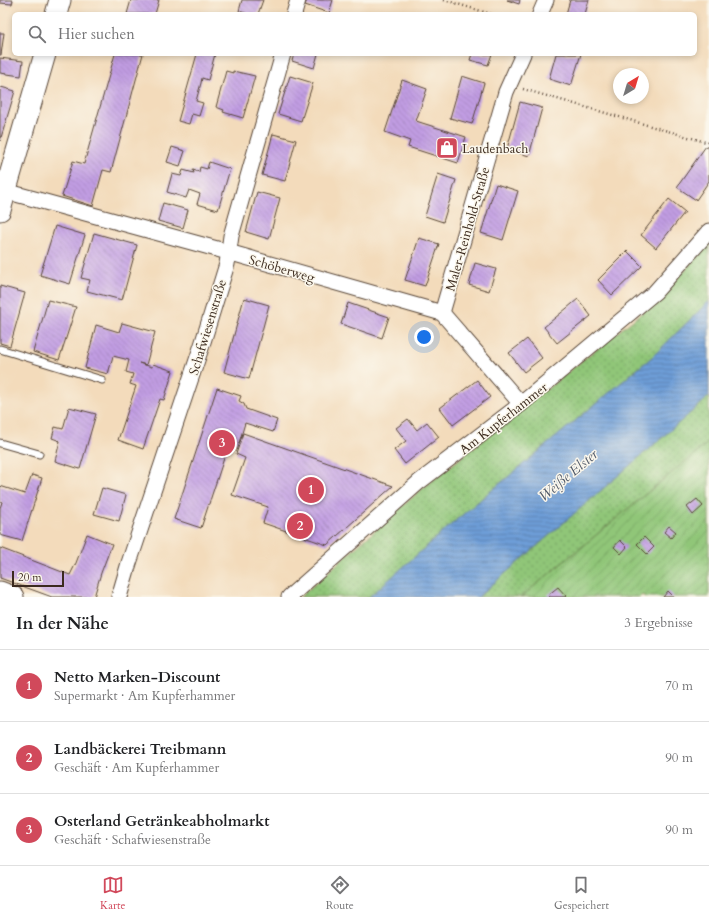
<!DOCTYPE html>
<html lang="de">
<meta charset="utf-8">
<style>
:root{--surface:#fff;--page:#f2f2f2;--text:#202124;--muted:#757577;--line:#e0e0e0;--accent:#d1495b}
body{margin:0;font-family:Cardo,serif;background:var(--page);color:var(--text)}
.compass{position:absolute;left:613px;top:68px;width:36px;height:36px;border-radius:50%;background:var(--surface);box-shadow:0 2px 6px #0003;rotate:38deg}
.scale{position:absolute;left:12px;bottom:10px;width:52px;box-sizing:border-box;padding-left:4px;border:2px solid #3b2a1e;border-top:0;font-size:11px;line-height:14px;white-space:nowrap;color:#3b2a1e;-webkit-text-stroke:3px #fbf7ec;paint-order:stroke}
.you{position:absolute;left:424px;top:337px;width:14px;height:14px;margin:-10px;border:3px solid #fff;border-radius:50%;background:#1a73e8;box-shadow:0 0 0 6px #1a73e833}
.badge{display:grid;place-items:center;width:26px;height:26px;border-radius:50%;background:var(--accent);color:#fff;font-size:13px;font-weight:700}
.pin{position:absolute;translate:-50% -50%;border:2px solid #fff;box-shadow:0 1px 4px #0006}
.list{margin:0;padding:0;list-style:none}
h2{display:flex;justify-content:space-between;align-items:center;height:52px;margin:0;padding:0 16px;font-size:17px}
h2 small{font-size:13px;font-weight:400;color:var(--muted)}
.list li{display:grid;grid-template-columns:26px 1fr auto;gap:12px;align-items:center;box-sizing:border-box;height:72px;padding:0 16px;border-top:1px solid var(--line)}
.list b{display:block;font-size:15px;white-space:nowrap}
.list p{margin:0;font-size:13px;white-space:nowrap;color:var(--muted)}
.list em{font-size:13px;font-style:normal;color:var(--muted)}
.icon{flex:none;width:22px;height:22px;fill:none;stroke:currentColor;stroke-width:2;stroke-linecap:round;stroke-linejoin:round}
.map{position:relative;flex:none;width:709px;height:597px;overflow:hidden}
.search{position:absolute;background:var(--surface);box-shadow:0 2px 6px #0003;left:12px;right:12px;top:12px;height:44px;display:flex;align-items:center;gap:10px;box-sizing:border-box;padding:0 14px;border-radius:6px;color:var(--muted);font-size:15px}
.sheet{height:268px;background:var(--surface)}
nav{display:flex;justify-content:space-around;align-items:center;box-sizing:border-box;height:56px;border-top:1px solid var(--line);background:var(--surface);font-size:11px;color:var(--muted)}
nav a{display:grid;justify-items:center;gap:2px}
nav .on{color:var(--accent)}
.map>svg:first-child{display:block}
.grass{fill:url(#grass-dots);stroke:#66784b}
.garden{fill:url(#garden-furrows);stroke:#66784b}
.water{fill:url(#water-rules);stroke:#54647a}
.building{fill:url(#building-back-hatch)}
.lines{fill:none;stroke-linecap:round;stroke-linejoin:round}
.service-casing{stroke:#574536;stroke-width:9}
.minor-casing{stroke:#574536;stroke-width:17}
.secondary-casing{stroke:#574536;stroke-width:23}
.path{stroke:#574536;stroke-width:2.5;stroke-dasharray:1 3;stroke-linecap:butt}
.service{stroke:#fff;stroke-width:7}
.minor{stroke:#fff;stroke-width:15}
.secondary{stroke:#fff;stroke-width:21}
.labels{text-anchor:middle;stroke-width:3;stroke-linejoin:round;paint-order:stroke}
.poi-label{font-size:13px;fill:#3b2a1e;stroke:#fbf7ec;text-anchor:start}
.street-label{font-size:13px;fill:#3b2a1e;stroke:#fbf7ec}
.water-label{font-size:14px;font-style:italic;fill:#4f5868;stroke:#fbf7ec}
</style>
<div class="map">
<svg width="709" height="597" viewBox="0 0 709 597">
<defs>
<pattern id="grass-dots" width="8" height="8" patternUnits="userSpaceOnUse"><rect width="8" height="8" fill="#90c678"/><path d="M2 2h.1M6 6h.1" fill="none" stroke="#77a162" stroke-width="1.8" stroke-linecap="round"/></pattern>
<pattern id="garden-furrows" width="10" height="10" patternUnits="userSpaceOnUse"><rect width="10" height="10" fill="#90c678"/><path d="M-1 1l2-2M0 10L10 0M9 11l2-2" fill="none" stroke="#77a162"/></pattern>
<pattern id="water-rules" width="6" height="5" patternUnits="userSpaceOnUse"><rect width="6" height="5" fill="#6d9dd7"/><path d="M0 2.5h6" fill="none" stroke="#5b80ae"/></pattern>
<pattern id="building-back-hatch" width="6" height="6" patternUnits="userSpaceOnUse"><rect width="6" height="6" fill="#c19de3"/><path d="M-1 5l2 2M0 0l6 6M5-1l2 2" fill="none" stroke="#9e80b7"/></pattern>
</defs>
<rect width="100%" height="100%" fill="#fbf7ec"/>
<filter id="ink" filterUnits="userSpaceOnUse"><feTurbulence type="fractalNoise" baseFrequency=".025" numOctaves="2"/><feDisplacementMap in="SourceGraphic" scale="8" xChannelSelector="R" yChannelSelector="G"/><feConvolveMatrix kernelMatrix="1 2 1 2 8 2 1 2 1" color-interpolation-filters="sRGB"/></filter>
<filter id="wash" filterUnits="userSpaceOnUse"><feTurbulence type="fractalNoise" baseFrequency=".012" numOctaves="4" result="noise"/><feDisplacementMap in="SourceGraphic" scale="16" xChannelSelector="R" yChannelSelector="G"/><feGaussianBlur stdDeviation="0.9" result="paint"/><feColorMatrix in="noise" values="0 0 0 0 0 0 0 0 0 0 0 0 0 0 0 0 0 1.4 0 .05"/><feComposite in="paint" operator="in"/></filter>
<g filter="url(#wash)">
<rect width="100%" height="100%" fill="#f3dbbb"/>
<g class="grass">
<path d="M709,240V301L652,357L461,516L369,597H300L422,489L638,316L664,293L701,252Z"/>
<path d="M709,396V442L521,597H478L703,402Z"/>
</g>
<path class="garden" d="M709,442V597H645L642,595L640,597H521Z"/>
<path class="water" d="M709,301V396L703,402L478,597H369L461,516L652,357Z"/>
<g id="blocks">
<g class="building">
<path d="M0,0H13L12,4L0,3Z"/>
<path d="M131,0H159L155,14H127Z"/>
<path d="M242,0H263L258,14H248L239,11Z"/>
<path d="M307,0H333L329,13L305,5Z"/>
<path d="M507,0H520L519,4Z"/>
<path d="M570,0H589L585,14H566Z"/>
<path d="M0,33H4L1,55H0Z"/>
<path d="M115,54H143L111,172L103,170L93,206L62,196L73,161L84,164Z"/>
<path d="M197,54H215L208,80L202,78L201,83L196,101L203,103L199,116L192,114L189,124L178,121Z"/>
<path d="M294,54H318L314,68L292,61Z"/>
<path d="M472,54H492L488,65L470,60Z"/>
<path d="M556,54H581L571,86L549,79Z"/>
<path d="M0,58L23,61L21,76L0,73Z"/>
<path d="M226,71L233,73V71L255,76L243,118L223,112L224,110L216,107Z"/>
<path d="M290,76L313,83L301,121L278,114Z"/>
<path d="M462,76L484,83L472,124L450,118Z"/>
<path d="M402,80L427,89L416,121L466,137L458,163L408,147L410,141L385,132Z"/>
<path d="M1,87L15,91L0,141V91Z"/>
<path d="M520,102L542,108L529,156L507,149Z"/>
<path d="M273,134L296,140L285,181L262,175Z"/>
<path d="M706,146L709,148V181L696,200L677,187Z"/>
<path d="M172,147L185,151L180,166L167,162Z"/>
<path d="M209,162L230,169L218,210L197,204L200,194L189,190L186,198L167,192L172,174L181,176L183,170L194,173L193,170L199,172L200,167L207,169Z"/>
<path d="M438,174L456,180L443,222L425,216Z"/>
<path d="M496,184L518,191L503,240L481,233Z"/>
<path d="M257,192L280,198L269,239L246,232Z"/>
<path d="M669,199L685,212L656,248L641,235Z"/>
<path d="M163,203L188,210L183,228L158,221Z"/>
<path d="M55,226L85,235L70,284L40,275Z"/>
<path d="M94,233L137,245L122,300L87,291L90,280L81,278Z"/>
<path d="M419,238L439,244L425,286L405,280Z"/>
<path d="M627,251L642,266L612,295L598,280Z"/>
<path d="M475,263L496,269L489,291L469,285Z"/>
<path d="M0,286L25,293L10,346L0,343Z"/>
<path d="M244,298L269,305L249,379L224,372Z"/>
<path d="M578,299L591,316L557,343L544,327Z"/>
<path d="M48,300L76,307L59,360L33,352Z"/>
<path d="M348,303L389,317L382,338L341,324Z"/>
<path d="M122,323L155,332L146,365L139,363L152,367L153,364L173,371L164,400L160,399L143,449L118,440L136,386L130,384L133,374L126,372L129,360L113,356L108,374L85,368L96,325L119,332Z"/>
<path d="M527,339L542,358L524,372L509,353Z"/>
<path d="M477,380L490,397L453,425L440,408Z"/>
<path d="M217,388L241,396L239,401L244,404L246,409L277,420L273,432L245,423L239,443L230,440L201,528L174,519Z"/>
<path d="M69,407L96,414L80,469L55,461L60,441L52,438L55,427L63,429Z"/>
<path d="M408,419L417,430L427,422L439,437L405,464L394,450L406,441L396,428Z"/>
<path d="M243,433L393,486L327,545L263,523L268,507L232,495L245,458L236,454Z"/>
<path d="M32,475L42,478L22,541L0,535V508L2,502L0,501V486L25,494Z"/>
<path d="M102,488L126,495L119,521L94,514Z"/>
<path d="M697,499L703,506L693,515L687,507Z"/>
<path d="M669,526L676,532L671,538L664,532Z"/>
<path d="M87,534L112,544L101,573L94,597H52L0,578V548L70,575L76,563Z"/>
<path d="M644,537L654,547L647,554L637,544Z"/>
<path d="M620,540L627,547L621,554L614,547Z"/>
<path d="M558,587L566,596L565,597H550L548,595Z"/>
<path d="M668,591L674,597H663Z"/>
</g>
</g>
</g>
<g filter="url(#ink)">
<use href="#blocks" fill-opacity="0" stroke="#574536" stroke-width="1"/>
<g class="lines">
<g class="service-casing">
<g id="service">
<path d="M0,349L102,380"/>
<path d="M0,443L39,454"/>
</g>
</g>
<g class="minor-casing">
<g id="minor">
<path d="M294,14L298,0"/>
<path d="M540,14L546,0"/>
<path d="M5,191L228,252L442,313L521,404"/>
<path d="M442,313L506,92L523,54"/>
<path d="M119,597L129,563L202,345L227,264L231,236L283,54"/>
<path d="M289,597L419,482L521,404L655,292L709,231"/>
</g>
</g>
<g class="secondary-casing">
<g id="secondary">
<path d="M56,14L60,0"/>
<path d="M0,210L45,54"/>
<path d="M0,592L13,597"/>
</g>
</g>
<g class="path">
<path d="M444,0L491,14"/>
<path d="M523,89L709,143"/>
</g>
<use href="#service" class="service"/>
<use href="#minor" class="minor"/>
<use href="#secondary" class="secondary"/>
</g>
</g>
<defs>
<g id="shop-square" transform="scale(1.15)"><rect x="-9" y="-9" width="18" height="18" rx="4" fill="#d1495b" stroke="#fbf7ec"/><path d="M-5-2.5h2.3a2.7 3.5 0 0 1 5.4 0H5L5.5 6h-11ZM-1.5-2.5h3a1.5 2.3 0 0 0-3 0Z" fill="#fff"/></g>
</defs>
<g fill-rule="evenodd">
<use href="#shop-square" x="447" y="148"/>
</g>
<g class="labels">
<g class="poi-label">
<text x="462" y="153">Laudenbach</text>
</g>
<g class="street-label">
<text transform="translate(467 229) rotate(-74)" y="5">Maler-Reinhold-Straße</text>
<text transform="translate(282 268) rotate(16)" y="5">Schöberweg</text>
<text transform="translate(207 327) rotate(-73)" y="5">Schafwiesenstraße</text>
<text transform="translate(503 418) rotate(-38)" y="5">Am Kupferhammer</text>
</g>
<g class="water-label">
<text transform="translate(568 475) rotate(-40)" y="5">Weiße Elster</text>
</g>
</g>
</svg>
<svg class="compass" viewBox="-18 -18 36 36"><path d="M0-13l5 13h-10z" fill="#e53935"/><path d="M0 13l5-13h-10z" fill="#757577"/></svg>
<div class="scale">20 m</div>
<div class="you"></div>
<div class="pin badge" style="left:311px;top:490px">1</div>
<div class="pin badge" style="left:300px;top:526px">2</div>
<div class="pin badge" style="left:222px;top:443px">3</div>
<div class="search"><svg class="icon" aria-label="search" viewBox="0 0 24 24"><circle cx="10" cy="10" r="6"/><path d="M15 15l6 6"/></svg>Hier suchen</div>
</div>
<section class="sheet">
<h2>In der Nähe<small>3 Ergebnisse</small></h2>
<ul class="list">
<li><span class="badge">1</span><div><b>Netto Marken-Discount</b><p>Supermarkt · Am Kupferhammer</p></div><em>70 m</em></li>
<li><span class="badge">2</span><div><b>Landbäckerei Treibmann</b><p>Geschäft · Am Kupferhammer</p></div><em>90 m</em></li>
<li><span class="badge">3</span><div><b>Osterland Getränkeabholmarkt</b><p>Geschäft · Schafwiesenstraße</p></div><em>90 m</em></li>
</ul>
</section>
<nav>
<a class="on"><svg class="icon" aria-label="map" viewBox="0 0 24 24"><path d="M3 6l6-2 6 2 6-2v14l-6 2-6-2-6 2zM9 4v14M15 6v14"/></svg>Karte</a>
<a><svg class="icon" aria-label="directions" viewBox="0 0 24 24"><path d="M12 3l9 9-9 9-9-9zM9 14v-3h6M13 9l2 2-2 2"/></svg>Route</a>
<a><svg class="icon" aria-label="saved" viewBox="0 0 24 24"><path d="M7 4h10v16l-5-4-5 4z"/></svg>Gespeichert</a>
</nav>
